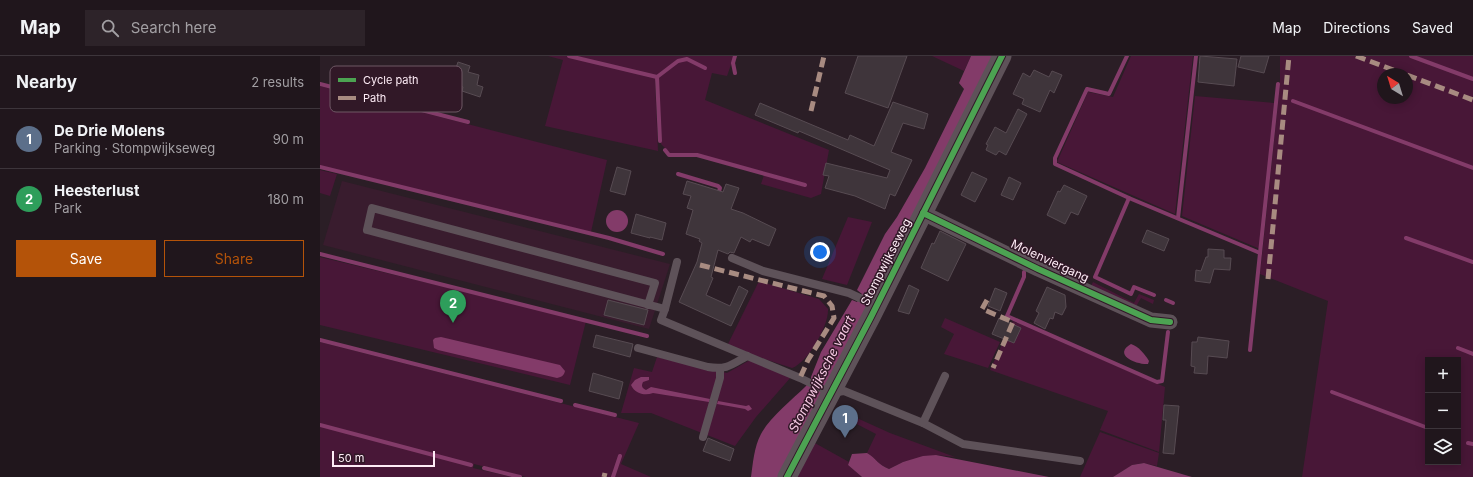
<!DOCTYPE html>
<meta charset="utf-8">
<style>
:root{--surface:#20161c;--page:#2d2329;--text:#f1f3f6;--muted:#a29fa3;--line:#3d353b;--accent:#b45309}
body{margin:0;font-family:Inter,sans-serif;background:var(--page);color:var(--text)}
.controls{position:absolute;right:12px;bottom:12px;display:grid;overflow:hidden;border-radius:0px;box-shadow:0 2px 10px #0003}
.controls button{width:36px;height:36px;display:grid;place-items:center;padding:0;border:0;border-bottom:1px solid var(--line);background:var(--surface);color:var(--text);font:20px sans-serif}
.compass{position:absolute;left:1057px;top:12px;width:36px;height:36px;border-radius:50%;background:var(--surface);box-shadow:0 2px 10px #0003;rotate:322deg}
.scale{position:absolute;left:12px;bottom:10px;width:103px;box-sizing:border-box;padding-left:4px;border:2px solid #feecf6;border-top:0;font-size:11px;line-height:14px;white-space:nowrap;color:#feecf6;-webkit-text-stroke:3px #311827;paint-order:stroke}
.you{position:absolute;left:500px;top:196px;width:14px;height:14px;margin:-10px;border:3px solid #fff;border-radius:50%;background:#1a73e8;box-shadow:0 0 0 6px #1a73e833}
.badge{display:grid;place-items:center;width:26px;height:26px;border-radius:50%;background:var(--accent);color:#fff;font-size:13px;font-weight:700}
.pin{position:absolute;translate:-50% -33px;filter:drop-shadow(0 1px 2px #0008)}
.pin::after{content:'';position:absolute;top:21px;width:14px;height:12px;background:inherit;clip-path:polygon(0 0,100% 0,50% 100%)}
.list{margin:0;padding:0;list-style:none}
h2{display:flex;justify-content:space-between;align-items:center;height:52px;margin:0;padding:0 16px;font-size:17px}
h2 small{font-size:13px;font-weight:400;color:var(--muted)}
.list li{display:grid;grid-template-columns:26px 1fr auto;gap:12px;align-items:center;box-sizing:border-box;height:60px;padding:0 16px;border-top:1px solid var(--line)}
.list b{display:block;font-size:15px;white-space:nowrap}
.list p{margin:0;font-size:13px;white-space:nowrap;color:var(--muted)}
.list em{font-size:13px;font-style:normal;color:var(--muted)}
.actions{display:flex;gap:8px;padding:12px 16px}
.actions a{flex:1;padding:9px 0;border:1px solid var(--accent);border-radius:0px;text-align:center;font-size:14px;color:var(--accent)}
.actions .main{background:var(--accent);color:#fff}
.icon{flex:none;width:22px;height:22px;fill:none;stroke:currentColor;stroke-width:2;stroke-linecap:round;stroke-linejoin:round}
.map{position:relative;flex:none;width:1153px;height:421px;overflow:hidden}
header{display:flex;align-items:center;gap:24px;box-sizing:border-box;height:56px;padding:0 20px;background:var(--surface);border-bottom:1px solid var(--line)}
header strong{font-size:19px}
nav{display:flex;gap:22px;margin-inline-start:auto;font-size:14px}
.search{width:280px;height:36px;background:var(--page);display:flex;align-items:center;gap:10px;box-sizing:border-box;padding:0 14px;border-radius:0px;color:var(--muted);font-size:15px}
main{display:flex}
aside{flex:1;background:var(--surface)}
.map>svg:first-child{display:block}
.built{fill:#391c2e}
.green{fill:#481737;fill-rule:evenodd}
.water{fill:#833b69}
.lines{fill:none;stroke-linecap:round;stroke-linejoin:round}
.stream{stroke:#833b69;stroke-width:4}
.building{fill:#3f353b;stroke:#574b52}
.service{stroke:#5e5259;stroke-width:8}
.minor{stroke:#5e5259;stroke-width:15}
.tertiary{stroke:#5e5259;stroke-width:19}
.quiet{stroke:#a88b81;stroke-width:5;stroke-dasharray:10 5;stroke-linecap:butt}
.cycleway-casing{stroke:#311827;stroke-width:8}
.cycleway{stroke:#4ca352;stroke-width:6}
.labels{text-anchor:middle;stroke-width:3;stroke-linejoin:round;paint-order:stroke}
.street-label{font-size:12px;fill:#feecf6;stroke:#311827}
.water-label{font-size:13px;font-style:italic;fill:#f4c7e1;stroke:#311827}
.key{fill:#311827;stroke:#6e5865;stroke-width:1}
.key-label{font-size:11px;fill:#feecf6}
</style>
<header>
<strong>Map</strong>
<div class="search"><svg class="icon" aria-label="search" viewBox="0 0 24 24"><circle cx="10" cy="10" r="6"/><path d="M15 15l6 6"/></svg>Search here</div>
<nav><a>Map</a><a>Directions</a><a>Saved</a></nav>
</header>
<main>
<aside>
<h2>Nearby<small>2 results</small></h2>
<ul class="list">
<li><span class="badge" style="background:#5c6f8a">1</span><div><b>De Drie Molens</b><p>Parking · Stompwijkseweg</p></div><em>90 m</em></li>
<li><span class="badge" style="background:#2e9e5b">2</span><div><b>Heesterlust</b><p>Park</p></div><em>180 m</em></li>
</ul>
<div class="actions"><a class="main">Save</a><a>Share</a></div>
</aside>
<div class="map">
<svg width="1153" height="421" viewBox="0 0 1153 421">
<rect width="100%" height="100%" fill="#2b1e26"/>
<path class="built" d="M22,125L350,208L329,273L3,189Z"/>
<g class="green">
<path d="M228,0H414L407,20L392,17L385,44L509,94L501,138L491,142L441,128L444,119L486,131L487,128L378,98L350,97L341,88L338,23L335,25L338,95L225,70L243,4Z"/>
<path d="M612,0H651L644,15Z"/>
<path d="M811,0H873L855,158L737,106L768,36L793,41Z"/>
<path d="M960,0H1153V421H982L1008,245L940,218L960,28ZM1063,18H1087V42H1063ZM1108,304H1138V406H1108Z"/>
<path d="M0,30L287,104L271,176L0,111Z"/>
<path d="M875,40L954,47L940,193L862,160Z"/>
<path d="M0,114L17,118L10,140L0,137Z"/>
<path d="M528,161L552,166L527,229L502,223Z"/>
<path d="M0,201L266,265L250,329L0,269Z"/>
<path d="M442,226L499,243L508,253C509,269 488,306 472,312L417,294L408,288L438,227Z"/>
<path d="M773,226L814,247L819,238L834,244L833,248L821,242L815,252L770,232Z"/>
<path d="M625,262L680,286L668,312L624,298L634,278L621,271Z"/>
<path d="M693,265L845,331L839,396L780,374L788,355L670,314Z"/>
<path d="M0,286L319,367L301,408L331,421H206L154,408L153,412L192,421H0Z"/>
<path d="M337,301L407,317L430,304L471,321L436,361L415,390L331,357H301L314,312L332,316Z"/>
<path d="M528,358L570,377L635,401L616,399L583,406L569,413C558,409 556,402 547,397L556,378L525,362Z"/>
<path d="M780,376L839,397L837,410L823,407L812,409L793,421H760Z"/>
<path d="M493,386L529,406L528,409L542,421H476Z"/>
</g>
<g class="water">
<path d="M651,0H675L461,421H431C433,407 434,391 441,378C450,361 472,344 486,330L491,323V321L501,296L532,244L537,246L542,238L537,234L565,178L577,161L605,112L644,33L639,27Z"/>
<circle cx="297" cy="165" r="11"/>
<path d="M121,281L240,309L245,315C244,319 242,321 237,322L118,294L114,292L113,284L115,282Z"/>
<path d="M811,288C819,291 824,297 829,305L828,308C817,309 792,299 811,288Z"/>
<path d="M321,321H329V324L323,326C321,330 322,332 326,334L331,331L390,343L389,346L333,337C325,340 315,338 311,329L315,324Z"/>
<path d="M398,345L426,350L429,349L432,353L428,355L425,353L397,348Z"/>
<path d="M547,397C556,402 558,409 569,413L583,406L603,400L616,399L729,421H542L528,409L532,398Z"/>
<path d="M824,407L872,421H793L812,409Z"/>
</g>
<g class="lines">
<g class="stream">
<path d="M249,0L337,21L340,85"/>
<path d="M415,0L413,7L415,17"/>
<path d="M807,0L789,38L767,33L735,102V108L809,142L940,197L930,294"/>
<path d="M1091,0L1153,23"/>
<path d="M337,21L358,5L367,3L385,12"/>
<path d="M0,28L148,66"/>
<path d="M973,45L1153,112"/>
<path d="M345,94L349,99H377L485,129"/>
<path d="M0,111L289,182L343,198"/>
<path d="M358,118L398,130L400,132L398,139"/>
<path d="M809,142L775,221L811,238L814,231L834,239"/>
<path d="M858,162L876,0"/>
<path d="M1086,182L1153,206"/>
<path d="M940,197L958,28"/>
<path d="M0,198L327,280"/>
<path d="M704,216V221L687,260L837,326L842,325L848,276"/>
<path d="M846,244L853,247"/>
<path d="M0,284L241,345"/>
<path d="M1138,292L1153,298"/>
<path d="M1012,336L1108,372"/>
<path d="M255,349L295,359"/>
<path d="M0,369L151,409"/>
<path d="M1148,387L1153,388"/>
<path d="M164,412L200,421"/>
<path d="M293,421L300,400"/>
</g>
</g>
<g class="building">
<path d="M538,0H587L568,52L525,37Z"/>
<path d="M880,0L917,3L914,30L878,26Z"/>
<path d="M921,0H949L944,17L918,11Z"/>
<path d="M138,6L150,10L148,16L159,19L157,29L163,31L160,41L142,35L143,31L131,27Z"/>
<path d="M714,14L729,21L732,15L742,19L734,37L730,34L720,56L702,48L704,43L693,38L703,17L710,21Z"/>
<path d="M573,46L608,58L604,73L583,67L571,96L592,104L575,140L570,138L565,153L535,140L505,132L509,120L503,119L506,107L567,122L570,114L479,75L478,77L435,59L440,47L528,84L530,79L554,90Z"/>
<path d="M698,53L707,58L686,99L679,95L676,99L666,94L668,89L666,88L675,71L686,77Z"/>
<path d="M297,111L311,115L305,139L290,135Z"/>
<path d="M652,116L667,123L655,146L641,139Z"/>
<path d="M689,121L701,127L693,144L681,139Z"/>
<path d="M367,125L403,136L406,128L419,132L411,153L423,157L456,173L449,190L432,183L430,186L421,181L414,197L410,196L408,198L398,194L391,221L393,222L386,239L410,250L419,230L428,235L411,270L359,246L377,206L382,187L379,185L380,183L366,178L373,154L367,152L371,140L363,138Z"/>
<path d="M744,129L767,140L758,159L751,156L745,168L727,159L738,135L740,136Z"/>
<path d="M316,158L346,167L342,184L330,181V182L311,177Z"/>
<path d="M827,174L849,183L844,195L822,186Z"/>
<path d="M620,175L646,188L628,225L601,212L612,187L614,188Z"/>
<path d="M888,193L904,194V202H911L910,214L894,213L890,227L875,225L876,214L881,215L886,201H888Z"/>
<path d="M589,229L599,234L589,258L578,255Z"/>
<path d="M727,231L745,239L746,251L742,259L735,256L733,263L730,262L725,273L714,267L719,257L716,255Z"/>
<path d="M675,232L687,237L680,255L668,250Z"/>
<path d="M288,244L328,254L324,269L284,259Z"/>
<path d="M679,262L701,272L694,287L672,278Z"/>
<path d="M276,279L313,288L310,301L273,291Z"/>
<path d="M878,281L909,285L907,302L888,300L887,318L874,317L875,311L871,310L872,286H877Z"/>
<path d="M273,317L303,326L299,343L269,335Z"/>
<path d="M844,349L859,350L854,398L843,397L846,364H843Z"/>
<path d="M388,382L414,393L410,405L383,395Z"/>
</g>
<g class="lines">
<g class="service">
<path d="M412,202L443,215L529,237L557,250"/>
<path d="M357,206L345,253L341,264L480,322L511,337L524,335L603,367L643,388L760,405"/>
<path d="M328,249L335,227L52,152L47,174L345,253"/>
<path d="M318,292L388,311C407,314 411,309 427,300"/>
<path d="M603,367L625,320"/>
<path d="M383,381L400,322V313"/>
</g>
<path class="minor" d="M603,157L718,213L831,264L850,266"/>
<path class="tertiary" d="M467,421L551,261L682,0"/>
<g class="quiet">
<path d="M1036,0L1084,18"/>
<path d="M1087,19L1153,44"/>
<path d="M491,55L504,0"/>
<path d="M380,209L504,240L512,250L514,262L488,304L480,322"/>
<path d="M948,223L969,0"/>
<path d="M667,244L662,253L693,266L673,312"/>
<path d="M284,421L285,417"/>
</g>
<g class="cycleway-casing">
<g id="cycleway">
<path d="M603,157L718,213L831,264L850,266"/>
<path d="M467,421L551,261L682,0"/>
</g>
</g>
<use href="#cycleway" class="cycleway"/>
</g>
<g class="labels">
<g class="street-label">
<text transform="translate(730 205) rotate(25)" y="4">Molenviergang</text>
<text transform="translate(566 206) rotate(-63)" y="4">Stompwijkseweg</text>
</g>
<g class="water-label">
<text transform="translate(501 318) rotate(-63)" y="5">Stompwijksche vaart</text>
</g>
</g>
<rect x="10" y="10" width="132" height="46" rx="6" class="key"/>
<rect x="18" y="22" width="18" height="4" fill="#4ca352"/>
<rect x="18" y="40" width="18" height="4" fill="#a88b81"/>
<g class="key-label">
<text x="43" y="28">Cycle path</text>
<text x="43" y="46">Path</text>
</g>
</svg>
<div class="controls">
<button>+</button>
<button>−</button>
<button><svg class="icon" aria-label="layers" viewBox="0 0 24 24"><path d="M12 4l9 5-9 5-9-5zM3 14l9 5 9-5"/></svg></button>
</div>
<svg class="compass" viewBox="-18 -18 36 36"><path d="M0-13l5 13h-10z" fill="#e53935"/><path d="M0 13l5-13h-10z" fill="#a29fa3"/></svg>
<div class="scale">50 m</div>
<div class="you"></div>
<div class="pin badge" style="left:525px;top:382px;background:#5c6f8a">1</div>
<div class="pin badge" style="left:133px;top:267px;background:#2e9e5b">2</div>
</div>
</main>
